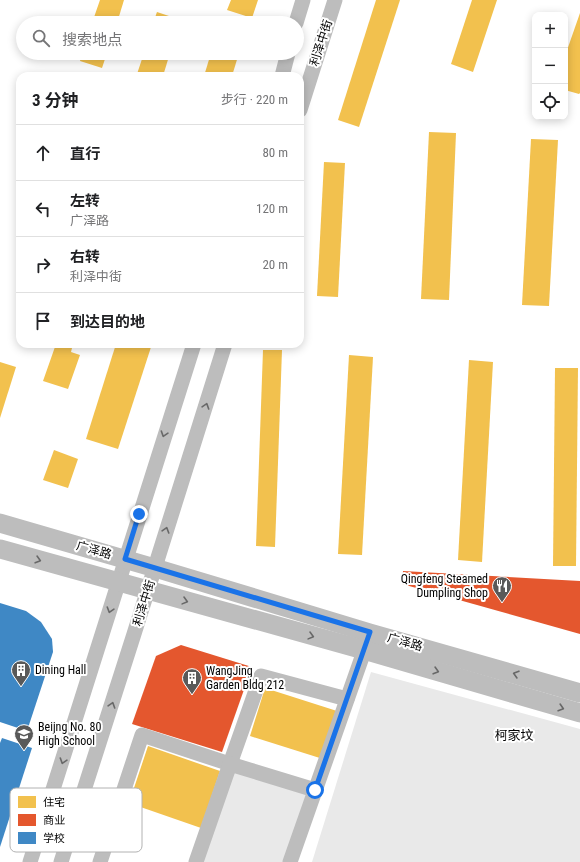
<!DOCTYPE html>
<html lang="zh">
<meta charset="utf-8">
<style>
:root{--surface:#fff;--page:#f6f6f6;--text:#202124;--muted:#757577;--line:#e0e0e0}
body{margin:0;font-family:"Roboto Condensed","Noto Sans SC",sans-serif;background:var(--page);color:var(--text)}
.controls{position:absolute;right:12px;top:12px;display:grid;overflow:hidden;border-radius:8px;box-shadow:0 2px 10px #0003}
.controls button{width:36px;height:36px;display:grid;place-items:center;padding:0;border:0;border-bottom:1px solid var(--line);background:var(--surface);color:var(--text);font:20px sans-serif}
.stop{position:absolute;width:12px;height:12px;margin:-9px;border:3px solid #1a73e8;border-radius:50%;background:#fff}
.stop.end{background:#1a73e8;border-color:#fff;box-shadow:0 1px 4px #0008}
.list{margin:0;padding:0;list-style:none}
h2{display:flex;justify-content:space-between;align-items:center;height:52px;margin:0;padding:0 16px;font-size:17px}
h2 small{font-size:13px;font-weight:400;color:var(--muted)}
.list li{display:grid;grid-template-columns:26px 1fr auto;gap:12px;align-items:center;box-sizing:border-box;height:56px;padding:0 16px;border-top:1px solid var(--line)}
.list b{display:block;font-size:15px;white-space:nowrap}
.list p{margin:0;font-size:13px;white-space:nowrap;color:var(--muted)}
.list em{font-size:13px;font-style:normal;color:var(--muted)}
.icon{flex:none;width:22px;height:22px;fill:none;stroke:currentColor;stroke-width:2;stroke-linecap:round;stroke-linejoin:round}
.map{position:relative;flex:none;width:580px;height:862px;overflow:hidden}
.search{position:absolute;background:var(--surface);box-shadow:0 2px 10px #0003;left:16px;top:16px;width:288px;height:44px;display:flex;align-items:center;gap:10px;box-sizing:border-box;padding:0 14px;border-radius:22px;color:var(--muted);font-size:15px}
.panel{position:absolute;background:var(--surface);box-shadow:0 2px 10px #0003;left:16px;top:72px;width:288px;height:276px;border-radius:12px}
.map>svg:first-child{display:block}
.green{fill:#e9e9e9}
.homes{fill:#f2c14e}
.shops{fill:#e4572e}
.schools{fill:#3f88c5}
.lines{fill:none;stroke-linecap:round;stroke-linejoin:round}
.minor{stroke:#bdbdbd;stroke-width:15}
.major{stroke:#bdbdbd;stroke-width:19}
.oneway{stroke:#686868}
.route{stroke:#1a73e8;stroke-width:5}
.labels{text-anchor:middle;stroke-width:4;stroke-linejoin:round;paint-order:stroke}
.street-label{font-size:12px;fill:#000;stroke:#fff}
.poi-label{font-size:12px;fill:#000;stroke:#fff;text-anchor:start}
.neighbourhood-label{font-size:13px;fill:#000;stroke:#fff}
.key{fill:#fff;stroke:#b2b2b2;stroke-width:1}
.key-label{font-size:11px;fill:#000}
</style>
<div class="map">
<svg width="580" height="862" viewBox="0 0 580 862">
<rect width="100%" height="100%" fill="#fff"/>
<g class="green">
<path d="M371,672L580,729V862H312Z"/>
<path d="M232,766L311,791L286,862H201Z"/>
</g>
<g class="homes">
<path d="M100,0H124L117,23H92Z"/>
<path d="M231,0H258L252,18L227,10Z"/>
<path d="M376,0H400L359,127L338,120Z"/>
<path d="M472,0H497L473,72L451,64Z"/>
<path d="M157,12L181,20L180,23H153Z"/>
<path d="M580,13V93L579,94L565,90V56Z"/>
<path d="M82,53H107L102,68L80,61Z"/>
<path d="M144,53H170L163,76H145L137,74Z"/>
<path d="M211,53H239L232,76H204Z"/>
<path d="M429,132L456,133L449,300L421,299Z"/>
<path d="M531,139L558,140L549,306L522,305Z"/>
<path d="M324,162L345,163L338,297L317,296Z"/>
<path d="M56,344H73L71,352L80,355L68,389L43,381Z"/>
<path d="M116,344H152L118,449L86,439Z"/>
<path d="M263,350H282L275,547L256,546Z"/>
<path d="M349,355L373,357L362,555L338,554Z"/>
<path d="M469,360L493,362L482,562L458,560Z"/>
<path d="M0,362L16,367L0,418Z"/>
<path d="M555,368H578L576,566H553Z"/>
<path d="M54,450L78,459L68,488L43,480Z"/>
<path d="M265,688L337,711L323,759L250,736Z"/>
<path d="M148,746L220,771L201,828L129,803Z"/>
</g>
<g class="shops">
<path d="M403,571L580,581V634L402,584Z"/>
<path d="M181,645L252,667L222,752L132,724L156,656Z"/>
</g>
<g class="schools">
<path d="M0,603L26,611L41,622L52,639L53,652L27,731L0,722Z"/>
<path d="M2,738L32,748L0,847V743Z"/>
</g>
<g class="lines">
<g class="minor">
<path d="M296,23L303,0"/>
<path d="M282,76L288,53"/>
<path d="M300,110L335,0"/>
<path d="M30,862C85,689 138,516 194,344"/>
<path d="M61,862L134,634L225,344"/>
<path d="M100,862L142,735L230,764L261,676L347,699"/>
<path d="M196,862L230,764L315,790"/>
<path d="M290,862L368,640"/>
</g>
<g class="major">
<path d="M0,523L155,568L370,633L580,693"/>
<path d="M0,549L364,650L580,713"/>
</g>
</g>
<defs><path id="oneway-chevron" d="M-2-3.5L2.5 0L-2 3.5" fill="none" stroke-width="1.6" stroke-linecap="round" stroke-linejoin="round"/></defs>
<g class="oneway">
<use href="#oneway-chevron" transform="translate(206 406) rotate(-72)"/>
<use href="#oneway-chevron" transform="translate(164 434) rotate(108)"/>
<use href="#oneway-chevron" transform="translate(166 530) rotate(-73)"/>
<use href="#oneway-chevron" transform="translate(38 560) rotate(16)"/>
<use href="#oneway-chevron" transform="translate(185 601) rotate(15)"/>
<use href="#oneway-chevron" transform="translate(110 610) rotate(107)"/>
<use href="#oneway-chevron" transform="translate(311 636) rotate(15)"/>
<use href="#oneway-chevron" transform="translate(436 671) rotate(16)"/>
<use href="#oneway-chevron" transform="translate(516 674) rotate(-164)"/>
<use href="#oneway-chevron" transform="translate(112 705) rotate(-72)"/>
<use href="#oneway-chevron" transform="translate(561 708) rotate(17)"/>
<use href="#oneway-chevron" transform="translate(63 761) rotate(108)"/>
</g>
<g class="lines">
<path class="route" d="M139,514L125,559L370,632L315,790"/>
</g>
<defs>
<g id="restaurant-pin" transform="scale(1)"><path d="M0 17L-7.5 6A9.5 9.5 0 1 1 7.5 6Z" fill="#595959" stroke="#fff"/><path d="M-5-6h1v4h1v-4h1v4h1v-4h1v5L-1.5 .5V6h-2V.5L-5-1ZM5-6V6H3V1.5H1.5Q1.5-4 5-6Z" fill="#fff"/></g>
<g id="building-pin" transform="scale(1)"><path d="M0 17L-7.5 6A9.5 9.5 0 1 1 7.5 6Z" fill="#595959" stroke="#fff"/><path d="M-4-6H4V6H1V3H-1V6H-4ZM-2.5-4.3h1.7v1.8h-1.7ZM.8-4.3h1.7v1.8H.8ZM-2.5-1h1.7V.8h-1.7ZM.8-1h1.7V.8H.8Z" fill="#fff"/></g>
<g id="school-pin" transform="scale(1)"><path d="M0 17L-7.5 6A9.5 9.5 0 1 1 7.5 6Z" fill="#595959" stroke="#fff"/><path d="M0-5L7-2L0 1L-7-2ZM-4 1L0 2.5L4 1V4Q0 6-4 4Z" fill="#fff"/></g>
</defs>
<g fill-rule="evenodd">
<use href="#restaurant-pin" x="502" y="586"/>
<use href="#building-pin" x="21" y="670"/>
<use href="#building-pin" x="192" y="678"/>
<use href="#school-pin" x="24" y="734"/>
</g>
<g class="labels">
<g class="street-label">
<text transform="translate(321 43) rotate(-72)" y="4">利泽中街</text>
<text transform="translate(94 550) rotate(16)" y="4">广泽路</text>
<text transform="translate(144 603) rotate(-73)" y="4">利泽中街</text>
<text transform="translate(405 642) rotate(16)" y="4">广泽路</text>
</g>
<g class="poi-label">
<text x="488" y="583" text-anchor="end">Qingfeng Steamed<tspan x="488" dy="14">Dumpling Shop</tspan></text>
<text x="35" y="674">Dining Hall</text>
<text x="206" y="675">WangJing<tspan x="206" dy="14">Garden Bldg 212</tspan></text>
<text x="38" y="731">Beijng No. 80<tspan x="38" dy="14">High School</tspan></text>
</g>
<g class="neighbourhood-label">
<text x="514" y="740">柯家坟</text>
</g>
</g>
<rect x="10" y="788" width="132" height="64" rx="6" class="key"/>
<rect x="18" y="796" width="18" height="12" fill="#f2c14e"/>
<rect x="18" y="814" width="18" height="12" fill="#e4572e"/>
<rect x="18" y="832" width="18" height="12" fill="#3f88c5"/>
<g class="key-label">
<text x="43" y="806">住宅</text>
<text x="43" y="824">商业</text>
<text x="43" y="842">学校</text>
</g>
</svg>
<div class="controls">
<button>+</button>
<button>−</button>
<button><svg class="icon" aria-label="locate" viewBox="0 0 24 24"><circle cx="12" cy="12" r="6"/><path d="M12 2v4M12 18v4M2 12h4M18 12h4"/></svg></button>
</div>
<div class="stop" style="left:315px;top:790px"></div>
<div class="stop end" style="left:139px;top:514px"></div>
<div class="search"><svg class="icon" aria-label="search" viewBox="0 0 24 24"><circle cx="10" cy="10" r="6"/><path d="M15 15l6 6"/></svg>搜索地点</div>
<section class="panel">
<h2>3 分钟<small>步行 · 220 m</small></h2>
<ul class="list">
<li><svg class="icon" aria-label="ahead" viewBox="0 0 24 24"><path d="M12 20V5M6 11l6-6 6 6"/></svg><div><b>直行</b></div><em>80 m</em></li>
<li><svg class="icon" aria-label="left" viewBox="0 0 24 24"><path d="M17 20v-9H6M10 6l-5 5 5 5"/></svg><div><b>左转</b><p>广泽路</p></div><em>120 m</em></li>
<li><svg class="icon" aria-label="right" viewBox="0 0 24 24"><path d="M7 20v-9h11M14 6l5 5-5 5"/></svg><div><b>右转</b><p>利泽中街</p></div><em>20 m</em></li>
<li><svg class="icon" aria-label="arrive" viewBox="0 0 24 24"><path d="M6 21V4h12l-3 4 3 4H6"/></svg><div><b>到达目的地</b></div></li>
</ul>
</section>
</div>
